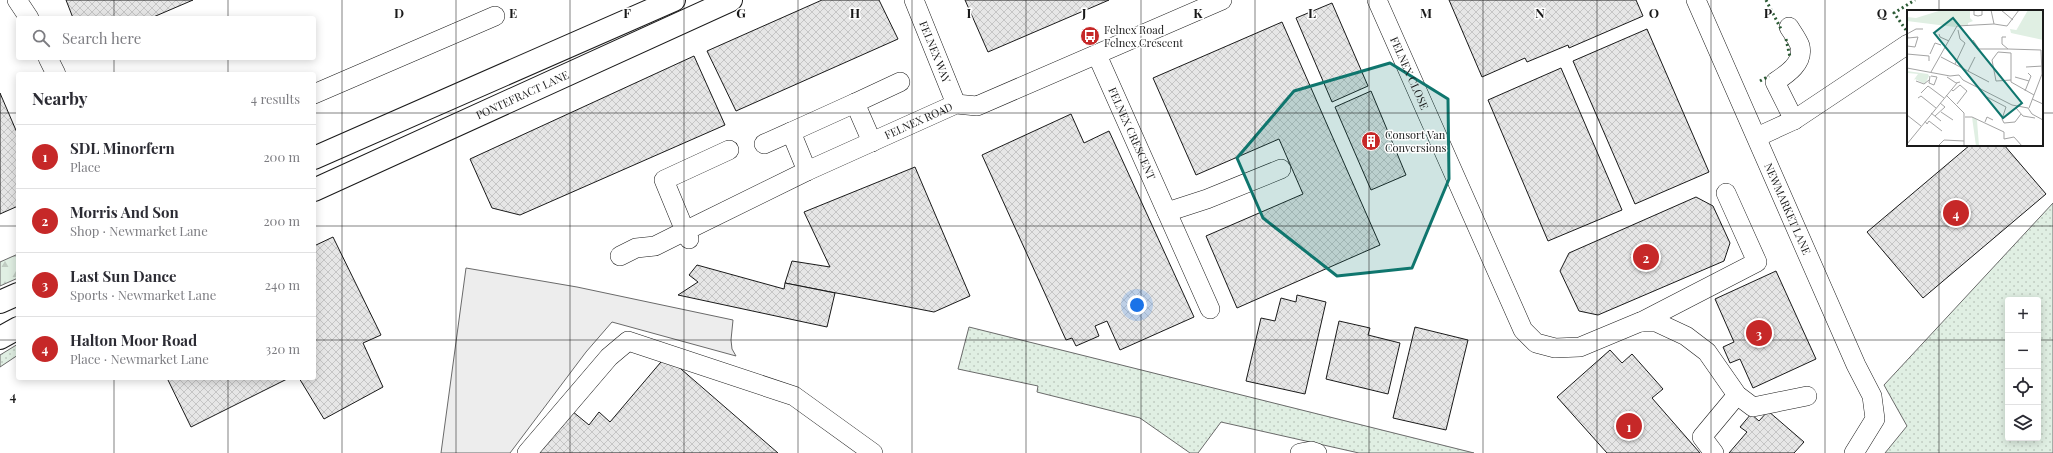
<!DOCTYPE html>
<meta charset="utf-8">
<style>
:root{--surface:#fff;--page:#f7f7f7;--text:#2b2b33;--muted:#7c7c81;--line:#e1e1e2;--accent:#c62828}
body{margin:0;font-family:"Playfair Display",serif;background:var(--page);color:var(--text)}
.controls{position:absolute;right:12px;bottom:12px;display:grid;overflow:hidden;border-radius:4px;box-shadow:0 2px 10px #0003}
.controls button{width:36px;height:36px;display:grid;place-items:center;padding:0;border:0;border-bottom:1px solid var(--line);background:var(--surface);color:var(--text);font:20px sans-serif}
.you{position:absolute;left:1137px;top:305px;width:14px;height:14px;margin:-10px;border:3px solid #fff;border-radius:50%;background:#1a73e8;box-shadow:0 0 0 6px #1a73e833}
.badge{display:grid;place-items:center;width:26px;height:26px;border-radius:50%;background:var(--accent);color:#fff;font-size:13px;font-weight:700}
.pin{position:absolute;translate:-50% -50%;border:2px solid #fff;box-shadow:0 1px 4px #0006}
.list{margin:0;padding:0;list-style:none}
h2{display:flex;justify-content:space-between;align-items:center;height:52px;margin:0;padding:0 16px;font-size:17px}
h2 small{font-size:13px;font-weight:400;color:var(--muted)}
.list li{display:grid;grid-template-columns:26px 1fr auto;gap:12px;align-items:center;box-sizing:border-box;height:64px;padding:0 16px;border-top:1px solid var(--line)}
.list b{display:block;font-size:15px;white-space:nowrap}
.list p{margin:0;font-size:13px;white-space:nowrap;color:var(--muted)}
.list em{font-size:13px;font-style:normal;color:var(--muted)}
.icon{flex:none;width:22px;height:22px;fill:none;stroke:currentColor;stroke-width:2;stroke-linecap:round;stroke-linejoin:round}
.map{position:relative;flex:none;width:2053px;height:453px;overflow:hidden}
.search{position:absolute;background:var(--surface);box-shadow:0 2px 10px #0003;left:16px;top:16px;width:300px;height:44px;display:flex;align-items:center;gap:10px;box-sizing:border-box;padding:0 14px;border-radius:4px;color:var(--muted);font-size:15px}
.panel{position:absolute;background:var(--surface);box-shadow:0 2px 10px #0003;left:16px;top:72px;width:300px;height:308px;border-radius:4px}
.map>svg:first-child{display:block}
.grass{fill:url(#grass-dots);stroke:#6a6a6a;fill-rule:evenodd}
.forest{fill:url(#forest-firs);stroke:#6a6a6a}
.parking{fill:#ededed;stroke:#6a6a6a}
.building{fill:url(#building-cross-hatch);stroke:#1a1a1a}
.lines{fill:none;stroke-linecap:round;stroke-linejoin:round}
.minor-casing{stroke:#1a1a1a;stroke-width:20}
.highway-casing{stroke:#1a1a1a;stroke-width:24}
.minor{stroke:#fff;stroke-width:19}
.highway{stroke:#fff;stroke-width:22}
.hedge{stroke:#2b5a34;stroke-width:3;stroke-dasharray:2 3;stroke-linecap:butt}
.marked{fill:#0f766e;fill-opacity:0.2;stroke:#0f766e;stroke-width:3;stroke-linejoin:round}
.grid{fill:none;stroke:#1a1a1a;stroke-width:1;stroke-opacity:0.55}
.labels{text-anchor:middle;stroke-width:3;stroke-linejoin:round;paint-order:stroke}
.poi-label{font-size:11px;fill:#1a1a1a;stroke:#fff;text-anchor:start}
.street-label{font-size:11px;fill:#1a1a1a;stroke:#fff}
.inset-road{fill:none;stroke:#a3a3a3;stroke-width:1}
.view{fill:#0f766e;fill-opacity:0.15;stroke:#0f766e;stroke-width:2}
.inset-edge{fill:none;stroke:#1a1a1a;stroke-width:2}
.grid-label{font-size:13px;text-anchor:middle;font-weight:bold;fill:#1a1a1a;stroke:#fff;stroke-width:3;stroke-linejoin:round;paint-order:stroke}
</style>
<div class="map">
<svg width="2053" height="453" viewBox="0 0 2053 453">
<defs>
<pattern id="grass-dots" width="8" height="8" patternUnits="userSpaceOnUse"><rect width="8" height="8" fill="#e0efe3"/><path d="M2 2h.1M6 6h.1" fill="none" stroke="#c0ccc2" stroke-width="1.8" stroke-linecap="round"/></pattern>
<pattern id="forest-firs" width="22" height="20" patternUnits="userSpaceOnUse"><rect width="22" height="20" fill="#e0efe3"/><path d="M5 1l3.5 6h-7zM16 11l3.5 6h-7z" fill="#c0ccc2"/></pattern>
<pattern id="building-cross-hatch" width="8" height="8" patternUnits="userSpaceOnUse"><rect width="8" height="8" fill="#e6e6e6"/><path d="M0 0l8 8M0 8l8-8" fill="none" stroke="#c5c5c5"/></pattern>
</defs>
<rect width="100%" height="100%" fill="#fff"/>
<g class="grass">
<path d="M2053,203V453H1885L1907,426L1884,385ZM2008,300H2038V438H2008Z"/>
<path d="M969,327L1474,453H1359L1221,422L1198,453H1190L1140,418L1037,392L1038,386L958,369Z"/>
<path d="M18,344V355L0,367V355Z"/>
</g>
<path class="forest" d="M18,254V278L0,286V262Z"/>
<path class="parking" d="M466,268L577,287L733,320L731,340L732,349L736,356L612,322L586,352L510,453H441Z"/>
<g class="building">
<path d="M66,0H193L151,18H73Z"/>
<path d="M822,0H879L898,39L736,111L707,51Z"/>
<path d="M965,0H1109L988,52Z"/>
<path d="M1449,0H1636L1643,16L1569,48L1568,45L1527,62L1525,58L1482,77Z"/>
<path d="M1332,3L1368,86L1332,102L1296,18Z"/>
<path d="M1282,22L1380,245L1237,308L1206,236L1303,194L1279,139L1196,175L1153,78Z"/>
<path d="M1647,29L1709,172L1635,204L1573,61Z"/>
<path d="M694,56L725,125L520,215L492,208L470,159Z"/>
<path d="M1561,68L1622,210L1548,241L1488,100Z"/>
<path d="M1371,91L1406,175L1371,190L1335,107Z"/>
<path d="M0,93L18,135V206L0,214Z"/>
<path d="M1071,114L1084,143L1109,131L1194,317L1120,350L1107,321L1095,326L1099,336L1076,346L1072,338L1066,340L982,155Z"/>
<path d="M1970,145H2004L2046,194L1923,298L1867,232Z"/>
<path d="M915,167L970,296L934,312L785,283L792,261L830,267L804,212Z"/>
<path d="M1696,197L1713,206L1730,243L1724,261L1598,315L1579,311L1560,271L1569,253Z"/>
<path d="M333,237L381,335L363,343L383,387L324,419L299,378H314V246Z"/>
<path d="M697,265L784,289L785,283L835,293L827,327L678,295L698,282L689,275Z"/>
<path d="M1776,271L1816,359L1753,388L1740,359L1730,363L1723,347L1734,342L1715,299Z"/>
<path d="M1297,295L1326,302L1305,394L1246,381L1261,318L1275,321L1281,298L1296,302Z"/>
<path d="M1339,321L1370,328L1368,335L1400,343L1388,394L1326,379Z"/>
<path d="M1415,327L1468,340L1446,430L1393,418Z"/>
<path d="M1610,350L1622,363L1632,354L1663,389L1652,398L1700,453H1607L1557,397Z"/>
<path d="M666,356L778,453H536L572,411L589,425L599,412L610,422Z"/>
<path d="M167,378H289L191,427Z"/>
<path d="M1768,411L1804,442L1794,453H1729L1747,432L1740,427L1751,414L1759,421Z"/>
</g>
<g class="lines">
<g class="minor-casing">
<g id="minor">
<path d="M17,0L29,18"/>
<path id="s1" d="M914,0L956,104"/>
<path id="s2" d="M1377,0L1523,330L1536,343L1555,348L1580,347L1640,322H1656L1686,336L1707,352L1737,395L1753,407L1807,396"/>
<path id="s3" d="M1696,0L1856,365L1872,396L1875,419L1854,453"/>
<path d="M1789,27C1792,32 1798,40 1800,46C1804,63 1787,74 1775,82L1794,120"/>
<path id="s4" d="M1097,55L1210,309"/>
<path d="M48,58L56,74"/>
<path d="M314,94L495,16"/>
<path d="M855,103L900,82"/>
<path d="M1757,137L1794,120L1908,44"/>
<path d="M764,144L791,132"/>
<path id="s5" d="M729,150L664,180L685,231L807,171L956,104L977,106L1222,0"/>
<path d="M807,171L791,132L855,103L872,142"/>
<path d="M1167,212L1207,199L1281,169"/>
<path d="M620,256L636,248L655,246L685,231L689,239"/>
<path d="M1641,322L1757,262L1726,193"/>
<path d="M527,453L609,357L628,341L794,396L873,453"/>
<path d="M1300,453L1311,451L1317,453"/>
<path d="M1714,453L1702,437L1737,395"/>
</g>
</g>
<g class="highway-casing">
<g id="highway">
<path d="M314,158L674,0"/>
<path id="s6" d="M314,190L731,0"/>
<path d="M0,302L18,294"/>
<path d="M0,338L18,328"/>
</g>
</g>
<use href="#minor" class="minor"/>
<use href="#highway" class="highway"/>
<g class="hedge">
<path d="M1766,0L1781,29"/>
<path d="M1906,30L1894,13L1915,0"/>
<path d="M1786,39L1790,57"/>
<path d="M1760,81L1769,76"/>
</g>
</g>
<path class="marked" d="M1390,63L1448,99L1449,179L1412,268L1337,276L1263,218L1237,158L1294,91Z"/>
<path class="grid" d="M114,0V18M228,0V18M342,0V453M456,0V453M570,0V453M684,0V453M798,0V453M912,0V453M1026,0V453M1141,0V453M1255,0V453M1369,0V453M1483,0V453M1597,0V453M1711,0V453M1825,0V453M1939,0V11M114,58V74M228,58V74M0,113H18M314,113H1908M2042,113H2053M1939,145V453M0,226H18M314,226H2053M0,340H18M314,340H2008M2038,340H2053M114,378V453M228,378V453"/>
<defs>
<g id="bus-disc" transform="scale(1)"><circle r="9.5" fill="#c62828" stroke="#fff"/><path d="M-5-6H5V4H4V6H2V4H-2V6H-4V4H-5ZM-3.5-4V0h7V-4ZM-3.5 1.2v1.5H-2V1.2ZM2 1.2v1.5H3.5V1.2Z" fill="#fff"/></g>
<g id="building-disc" transform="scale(1)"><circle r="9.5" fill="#c62828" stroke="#fff"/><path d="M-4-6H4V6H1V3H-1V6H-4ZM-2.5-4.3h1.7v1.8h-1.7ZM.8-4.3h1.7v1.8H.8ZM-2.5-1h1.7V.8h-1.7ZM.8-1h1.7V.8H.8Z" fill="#fff"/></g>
</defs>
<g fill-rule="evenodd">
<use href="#bus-disc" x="1090" y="36"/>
<use href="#building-disc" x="1371" y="141"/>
</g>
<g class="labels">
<g class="poi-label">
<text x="1104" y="34">Felnex Road<tspan x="1104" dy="13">Felnex Crescent</tspan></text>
<text x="1385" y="139">Consort Van<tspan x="1385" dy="13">Conversions</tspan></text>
</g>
<g class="street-label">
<text dy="4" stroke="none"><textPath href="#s1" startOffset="56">FELNEX WAY</textPath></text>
<text dy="4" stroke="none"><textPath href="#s2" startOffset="80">FELNEX CLOSE</textPath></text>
<text dy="4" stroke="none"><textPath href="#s6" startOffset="229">PONTEFRACT LANE</textPath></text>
<text dy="4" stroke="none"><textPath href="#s5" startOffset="385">FELNEX ROAD</textPath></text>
<text dy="4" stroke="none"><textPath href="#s4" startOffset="86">FELNEX CRESCENT</textPath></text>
<text dy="4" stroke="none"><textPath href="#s3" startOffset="228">NEWMARKET LANE</textPath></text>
</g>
</g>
<g transform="translate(1907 10)">
<rect width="136" height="136" fill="#fff"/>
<path d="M35,0H63V8L66,11L61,13V16L51,15L48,17L0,11V7L9,8ZM0,61L21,64L22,66L18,74L8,69L6,71L11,64L1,63Z" fill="#e0efe3"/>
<path d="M136,2V30L104,23L103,19L109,20ZM65,107L70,110L72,136H69Z" fill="#e0efe3"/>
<path d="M121,0H136V26L110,19Z" fill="#e0efe3"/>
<path class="inset-road" d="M67,0V5L71,6L75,5V0M84,0L87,14M94,0L106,10M0,24L9,19H16M32,24L33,27L42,31M99,27H95V34L101,39L134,40L135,64L122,98M66,30L72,39H101M0,36L8,37L11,27L1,28L0,24M0,44L22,46V51M23,44L28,33L34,35M34,47L82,72M48,54L58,33L53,29L51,20M119,57L136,56M0,58L43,66L52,65L56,70L105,95L121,98L125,104L136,110M61,61L68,47M24,62L50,16L87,14L100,16L112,0M23,66L22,73L27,75L30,67L24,66M40,67L49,73L53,72M108,67L122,71M104,70L89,71L85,50L91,42L104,43V72L127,85M9,71L17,74L22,70M44,79L46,81L53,75L60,81L50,94M118,81L124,66L121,63M14,83L21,76L37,88M39,85L57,103V136M80,87L99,97L95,109L97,113L108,112L114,104M11,88L14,86L29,98M125,89L136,94M109,98L116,106L128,108M34,102L46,110M24,103L34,111M0,105L14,116M28,106L38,97L33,93M58,107H65L97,122V129L107,127L115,136M18,111L20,114L22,111L35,121M78,112L80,107L86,110M0,134L50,73M31,136L37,130L57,131"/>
<path class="view" d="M46,8L115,93L96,108L27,23Z"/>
<rect width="136" height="136" class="inset-edge"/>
</g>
<g class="grid-label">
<text x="399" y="18">D</text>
<text x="513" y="18">E</text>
<text x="627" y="18">F</text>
<text x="741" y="18">G</text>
<text x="855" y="18">H</text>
<text x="969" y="18">I</text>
<text x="1084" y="18">J</text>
<text x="1198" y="18">K</text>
<text x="1312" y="18">L</text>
<text x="1426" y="18">M</text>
<text x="1540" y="18">N</text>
<text x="1654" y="18">O</text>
<text x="1768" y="18">P</text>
<text x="1882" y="18">Q</text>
<text x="13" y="401">4</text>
</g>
</svg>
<div class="controls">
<button>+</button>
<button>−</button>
<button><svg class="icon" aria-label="locate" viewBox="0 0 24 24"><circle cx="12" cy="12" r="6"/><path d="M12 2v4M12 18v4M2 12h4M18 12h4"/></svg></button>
<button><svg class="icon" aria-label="layers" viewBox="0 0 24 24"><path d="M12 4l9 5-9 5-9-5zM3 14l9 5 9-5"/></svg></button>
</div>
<div class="you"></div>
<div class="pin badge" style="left:1629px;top:426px">1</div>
<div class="pin badge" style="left:1646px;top:257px">2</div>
<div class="pin badge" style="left:1759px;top:333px">3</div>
<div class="pin badge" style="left:1956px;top:213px">4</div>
<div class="search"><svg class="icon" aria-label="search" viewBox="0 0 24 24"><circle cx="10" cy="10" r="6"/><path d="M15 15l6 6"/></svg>Search here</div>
<section class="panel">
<h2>Nearby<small>4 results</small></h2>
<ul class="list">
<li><span class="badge">1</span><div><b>SDL Minorfern</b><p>Place</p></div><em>200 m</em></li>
<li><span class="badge">2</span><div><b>Morris And Son</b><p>Shop · Newmarket Lane</p></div><em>200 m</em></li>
<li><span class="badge">3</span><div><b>Last Sun Dance</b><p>Sports · Newmarket Lane</p></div><em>240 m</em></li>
<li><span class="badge">4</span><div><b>Halton Moor Road</b><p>Place · Newmarket Lane</p></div><em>320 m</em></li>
</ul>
</section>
</div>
